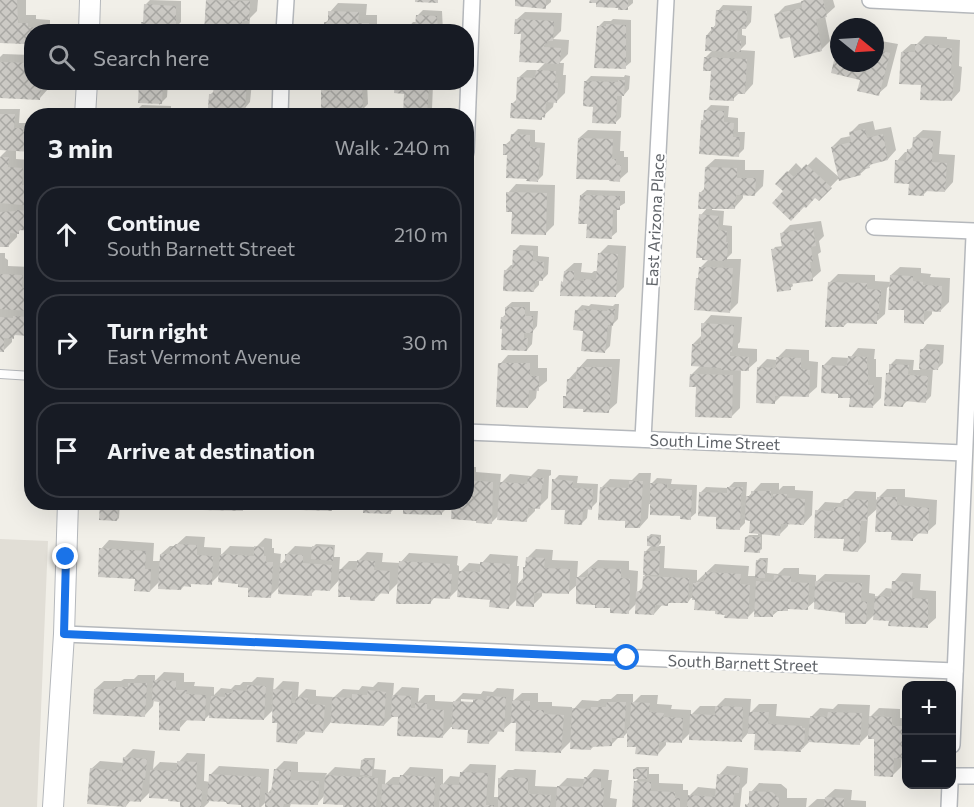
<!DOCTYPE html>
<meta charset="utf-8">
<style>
:root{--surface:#171b24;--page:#242831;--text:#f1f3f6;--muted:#9ea1a6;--line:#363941}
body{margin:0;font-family:Commissioner,sans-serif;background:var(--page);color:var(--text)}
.controls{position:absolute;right:18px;bottom:18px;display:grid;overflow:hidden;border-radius:12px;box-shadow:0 6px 24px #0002}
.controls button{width:54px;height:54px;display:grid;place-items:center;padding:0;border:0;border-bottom:2px solid var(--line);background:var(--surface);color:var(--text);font:30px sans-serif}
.compass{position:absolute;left:830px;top:18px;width:54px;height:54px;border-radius:50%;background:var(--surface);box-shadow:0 6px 24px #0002;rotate:108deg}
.stop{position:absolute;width:18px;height:18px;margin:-14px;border:4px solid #1a73e8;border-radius:50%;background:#fff}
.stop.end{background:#1a73e8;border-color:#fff;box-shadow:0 2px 6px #0008}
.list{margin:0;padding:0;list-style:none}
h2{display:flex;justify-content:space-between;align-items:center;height:78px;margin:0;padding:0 24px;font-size:26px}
h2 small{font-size:20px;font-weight:400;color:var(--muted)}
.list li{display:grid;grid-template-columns:39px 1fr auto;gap:18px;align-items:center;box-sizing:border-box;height:96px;margin:0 12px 12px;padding:0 12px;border:2px solid var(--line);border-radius:24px}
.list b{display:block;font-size:22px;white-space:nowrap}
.list p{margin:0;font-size:20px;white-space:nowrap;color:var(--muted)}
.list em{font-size:20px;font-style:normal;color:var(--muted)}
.icon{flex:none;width:33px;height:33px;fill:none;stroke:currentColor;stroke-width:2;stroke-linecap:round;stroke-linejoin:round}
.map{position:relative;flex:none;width:974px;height:807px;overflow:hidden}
.search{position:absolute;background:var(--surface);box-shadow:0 6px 24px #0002;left:24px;top:24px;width:450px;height:66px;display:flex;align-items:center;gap:15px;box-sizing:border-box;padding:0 21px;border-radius:24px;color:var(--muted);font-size:22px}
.panel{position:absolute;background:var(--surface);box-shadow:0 6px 24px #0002;left:24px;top:108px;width:450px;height:402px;border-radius:24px}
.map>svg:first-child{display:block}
.education{fill:#e1ded6}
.shadow{fill:#0003;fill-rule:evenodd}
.building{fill:url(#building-cross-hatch)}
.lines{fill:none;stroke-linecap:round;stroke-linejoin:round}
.service-casing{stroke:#b5b8bc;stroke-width:10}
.minor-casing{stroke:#b5b8bc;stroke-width:18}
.tertiary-casing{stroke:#b5b8bc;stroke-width:22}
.service{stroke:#fff;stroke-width:8}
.minor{stroke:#fff;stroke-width:15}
.tertiary{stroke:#fff;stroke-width:20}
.route{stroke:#1a73e8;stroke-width:8}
.labels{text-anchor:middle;stroke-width:4.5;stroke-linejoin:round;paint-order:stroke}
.street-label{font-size:16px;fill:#5f6368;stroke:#fff}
</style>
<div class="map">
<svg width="974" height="807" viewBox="0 0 974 807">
<defs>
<pattern id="building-cross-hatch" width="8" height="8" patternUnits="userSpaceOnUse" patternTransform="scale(1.5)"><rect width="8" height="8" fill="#cccac5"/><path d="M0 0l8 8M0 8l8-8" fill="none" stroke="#a9a8a4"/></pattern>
</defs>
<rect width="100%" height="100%" fill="#f1efe8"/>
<path class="education" d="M0,539L48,541L37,807H0Z"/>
<g class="shadow">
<path d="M0,0H26V15H36V19L50,20V32H32L26,43L0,42Z"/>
<path d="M150,0L181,1V22L175,28H171V32H136V30L145,20V5Z"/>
<path d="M208,0H258L257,11L250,18L249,32H206Z"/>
<path d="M516,0H551V2L545,7Z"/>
<path d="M591,0H633V3L627,8Z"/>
<path d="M804,0H833L835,7L825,16L830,41L821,50L791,35L776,15L785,6L802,2Z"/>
<path d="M338,3L367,4L366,15H377V32H326V22L330,18V12Z"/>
<path d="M723,5L752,6L751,22L746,28H742V35L746,36V44L740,50L755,51L753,84L745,93L740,92L733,99L705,58L713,50L707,35L717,23L718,11Z"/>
<path d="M423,10L442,11L443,32H408V28L413,22H417V16Z"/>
<path d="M525,12L562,13L561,31L553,39L569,40L568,54L559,63H564L563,75H566L565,93L557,101H554L553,107L541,118L513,103L517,99L518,78L527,70H538L546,62L522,33L516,20Z"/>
<path d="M613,19L631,20V62L625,67L599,26L604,21H611Z"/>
<path d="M925,36L947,37V39L960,40L959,66L962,67L960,91L952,100L922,83L902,52L911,44H917Z"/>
<path d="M881,41L898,44L887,86L878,94L862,79L833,72L839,48V63H875V46Z"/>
<path d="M3,54L32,55V82H49L48,89L40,98L0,97V57Z"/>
<path d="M625,75L630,76L629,89L624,95H622L621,117L616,122L594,105L586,81L591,76L624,77Z"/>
<path d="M141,82H168L167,97L159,105V102Z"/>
<path d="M216,82H252L250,102L245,108L211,94L215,90Z"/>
<path d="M333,82H367L368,104L362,110L323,91L328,85L333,86Z"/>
<path d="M396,82H438L436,85H433L432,109L427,114L409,113V116H387L389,113L404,114L405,92Z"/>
<path d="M142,105L171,106V116H134V113Z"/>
<path d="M711,105L729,106L728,117L738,118V132H745L744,149L738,155L702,121L705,118V111Z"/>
<path d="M0,109H20L19,123H28V127L32,128V150H16V159L31,160L30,177H32V229L22,228L17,233V237L8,246L0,245V157L8,149H0Z"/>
<path d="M873,121L875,130L891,127L896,150L888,159L874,162L860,174L838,179L819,199L816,196L785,191L777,184L796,163L803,170L816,157L840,178L832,147L841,138L851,136L850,133L859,124Z"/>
<path d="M518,129L535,130V142L545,143L543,175L538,180L509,153L505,145L512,139V135Z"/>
<path d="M588,130L621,131L620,151H624V157H628V172L619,180L579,138Z"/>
<path d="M923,130L941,131L939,154L955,155L953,182L945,191L928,190L924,194L910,183L897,161L905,152H909V150L914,145V138Z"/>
<path d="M715,159L745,160V170H764L763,186L755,194H743V198L735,207H712V210L724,211L723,225L732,226V253L726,259H741L738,303L729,312L698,278L700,276V268L709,259L701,215L708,207L700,193L706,187V167Z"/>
<path d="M516,184L555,185L554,225L545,234L514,211L508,193Z"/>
<path d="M587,190L625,191V203L617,208V232L611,237L589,223L581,195Z"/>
<path d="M821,221L824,236L819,241L821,252L818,254L821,271L812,279L792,282L793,286L790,288L773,250L775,247L783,246L782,233L790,225Z"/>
<path d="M520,245L538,246V256L549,257L548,274L542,280H539V285L533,291L505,271L511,265H514V251Z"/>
<path d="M608,245L626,246L624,287L615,296L563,282L565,280V271L574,263H582L581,272L592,273L594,271H598L599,254Z"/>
<path d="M0,253H5V258L8,260V266L31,267L30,280H32V331L28,334H17L12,337V342L3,351H0Z"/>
<path d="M900,267L921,268V273L931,274L930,277L950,278L949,302L940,311L932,310V314L923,323L906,309L891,285L887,288L885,314L876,322H848L844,326L829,283L838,274L875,275V281L891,282V275Z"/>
<path d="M512,302H530V311H538L537,326L533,331L532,344L527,350L502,318L506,314V307Z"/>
<path d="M591,304L613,306L615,304H619L618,319L612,325L610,346L605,351L584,330L576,311L582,305L589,306Z"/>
<path d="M711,315L742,317L740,342L738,344V348L757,349V361L748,369H741L740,408L732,416L697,386L691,375L701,365L693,344L702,335L703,324Z"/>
<path d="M927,344L944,345L943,363L938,368H933L931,396L926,401L908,400L903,405L887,374L890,371L891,364L896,359L914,360L913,370H920L922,350Z"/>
<path d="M858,348L875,349L874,359H876V377H882L881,398L872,407L851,397L824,365L832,357L850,358Z"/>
<path d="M786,349L809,350V361L818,362L817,387L808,395H782L774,403L758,368L767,359L777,360V358Z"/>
<path d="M508,355H538V368H547V381L537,389L536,398L528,407L500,364Z"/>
<path d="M587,359H620L617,403L608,411L584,408L565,397L568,394V380Z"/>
<path d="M466,467H476V472L501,474L500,484L510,474L531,476L538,469L551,470V475L549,476L548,498L539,507H535V511L526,520L499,515L492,522L466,502Z"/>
<path d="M639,473H651L650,485L657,478L672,479L671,484L697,485L696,513L690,518L649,504L648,518L640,527L627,520L601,488L610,479L632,480Z"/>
<path d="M559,475L578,476L577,483L598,484L597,502L591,508H588L587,518L582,523L566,509L554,480Z"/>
<path d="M734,482H747L746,499L761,483H779V490L783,486H795V490L813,491L812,515L804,524L788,523V526L779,535L762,533V549L759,551L746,537L749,535H758V533L752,519H745V523L739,529L718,515L700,493L706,487L728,488Z"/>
<path d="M887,489H905V497L937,500L936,524L927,532H920L912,540L893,531L878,508L868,517L866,542L858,551L817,511L825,502L840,503L844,499H847L855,491L876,492V500Z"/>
<path d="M101,502H120L119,518L117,520Z"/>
<path d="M204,502H249L242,510Z"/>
<path d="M303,502H337L331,510Z"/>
<path d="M364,502H399V504L390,513Z"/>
<path d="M405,502H450V505L441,514Z"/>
<path d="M651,534L661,535V543L658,546H665L664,568L697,570V581L715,564L749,566L748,576H757L758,560L760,558H768L767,573L778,574L784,568H799V574L816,575V582L825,574L870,575L869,593L875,594V599L886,588L893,589L894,582L902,573L921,574L920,590L936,591V618L927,626L890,619L875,614L866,623L847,611L816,600L807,608H789L779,610L772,616L756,609L747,618L726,613L696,598H691L688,602L671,601L668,604L662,605L654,614L637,603L628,612L612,607L578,584L568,593L542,592V596L533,605L518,598L509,607L491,599L459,588L449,598L435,597L430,603L399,582L389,592H382L374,600L340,579L330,590L316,589L311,594L280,586L270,596L220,574L211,583L193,582L190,585H185L181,589L160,581L150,591L136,577L101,549L109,540L154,543L153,561H161V554L170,546H175L186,536L205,537L204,547L221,548V555L230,546L256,547L265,538L272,539V548H274V553L281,554L280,565L286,558V555L295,546L313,547L316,544L335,545L334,557H340L339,571L349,561H358L367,552L383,553L382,562L400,563L409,553L458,556L457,565L459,566V573L469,563L481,564L490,554L518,556L517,566H519L518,584L524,577L527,558L536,549L553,550L552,560L578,561L577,578L598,560L629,561V570L638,571L637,593L644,586L646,551L652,545L649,536Z"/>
<path d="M164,672L184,673V682H195L194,686L214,687V695L221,688L231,689L235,685H240L243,682H252L257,677L274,678L273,691L283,681L299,682L298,697L306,689L316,690V696L334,697L343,689L359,690L362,686L373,687L378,682L394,683L393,696L402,687L419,688L418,702L425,695H435V701L454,702L463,693L481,694L483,691L493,692L497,688L514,689L513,701L522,693H538V702H552V706L572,707V711L582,700L598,701L601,699H611L617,694H633V703L641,695H658L657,704L672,705L671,709L691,710V715L700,706H717L725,698L751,699L750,713L759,704H777L776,716L810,718L820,708L833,709L838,704L870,705L869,718L879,708L900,709V718H906V757H902L901,767L893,775L876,738L870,733L860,743L810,741L800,751L757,733L749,732L741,741L691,732L681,742L666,741V745L658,754L637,746L629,731L623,737H619L611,745L594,746L591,749L572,740L561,751L518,722H512L503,730H498L497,734L489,742L469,729L451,727L443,736L399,716H393L384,725L331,722L323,732L305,730V734L296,742L279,722L274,709L264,719L211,713L204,720L188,719L179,729L161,701L154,700L153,706L145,715L95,689L104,681H121L124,679H134L138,675H155V681ZM461,699L480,700V703L461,702Z"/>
<path d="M133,749L155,751L153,769L160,762L178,763L187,753L205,754L204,781L210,782V775L219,766L269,769L268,793L273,787L275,770L284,761L298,762V772L327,773L326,776L335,767L362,769V760L365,758H375L374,769L386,770L385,784L393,777H401L410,767L443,769V784L450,776L461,777V773L470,764L496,765L494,797H499V779L508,770H513L515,769L536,770L535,786L558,787L567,778L585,779L594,769L609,770L608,780H612L610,798L617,799L616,807H356L325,795L317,804L291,803L290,807H266V802L261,807H242L243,803L228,800L209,799V802L204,807H181V800L151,791L141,801L131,800L126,806L91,769L100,761L124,763V758Z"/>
<path d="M727,766L748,768L747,783L742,788L740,807H633L635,782L640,777L634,769L637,767H649V774H659V783L683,784V790H688V797L698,787L718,789L719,775Z"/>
<path d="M759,783L781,784L787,789V798H807L806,807H747V805L750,801L751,792Z"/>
<path d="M835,789L852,790L851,800L866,801V807H808L817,799H826V797Z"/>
</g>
<g class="building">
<path d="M0,0H17L18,23H28V27L42,28V32H32V47L25,46V44L0,43Z"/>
<path d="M206,0L250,1L249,21H242V32H204Z"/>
<path d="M415,0H438V3L415,2Z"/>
<path d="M515,0H546V9L515,6Z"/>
<path d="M590,0H628V10H618V8L596,7V3H589Z"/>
<path d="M807,0H823L827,17L816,19L822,51L794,58L790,37L780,39L774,14L802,8L801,1Z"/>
<path d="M144,4L176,6V29H166V32H135V29H141V22H143Z"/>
<path d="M716,10L747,11L746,29H738L737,40L741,41V52L705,51L706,35H711V27H715Z"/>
<path d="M328,11L359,12L358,23H369V32H324V22H328Z"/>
<path d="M416,15L437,16L438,32H406V27L415,28Z"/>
<path d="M515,19L554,21L553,41H548L547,44H544V47L561,48L560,64L519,62L521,34H514Z"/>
<path d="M606,24L626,25V69L594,68L597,26H606Z"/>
<path d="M915,44L939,45V48H952L951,74L954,75L952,101L920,100L921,85L899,84L901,52H915Z"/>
<path d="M837,48L839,49V63H875V49L890,53L879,96L857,91L860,80L831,73Z"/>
<path d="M704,57L747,59L745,94H734V101L709,100L711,71H703Z"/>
<path d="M0,62L32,63V82H41L40,100L0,98Z"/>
<path d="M536,70L556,71L555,83H558L557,103L546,102L545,118L542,117V120L510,118L511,103H516L517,77L535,78Z"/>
<path d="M618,80H625L624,96H617L616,124L592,123L593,107L583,106L584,81L618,82Z"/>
<path d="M139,82H163L162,104L138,103Z"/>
<path d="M214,82H247L245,109L226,108V110L208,108L209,94H213Z"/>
<path d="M331,82H362L363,111L321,110V90L331,91Z"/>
<path d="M395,82H436V87L429,86L427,116L403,115L404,94L394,93Z"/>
<path d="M704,110L724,111V122L734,123L733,137H740L739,157L699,154L701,120H703Z"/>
<path d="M132,113L158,114V116H132Z"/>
<path d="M0,114H15L14,128H23V132L32,133V152L0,150Z"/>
<path d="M865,129L867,138L883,134L888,160L869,165L870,168L860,170L861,175L839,181L831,147L851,142L849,132Z"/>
<path d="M511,134L530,135V147L540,148L538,182L526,181L527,179L506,178L507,155H503V144H510Z"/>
<path d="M913,137L933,139L932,162L947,163L945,192L924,191V196L908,195L909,184L894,183L895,160L906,161L907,149L912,150Z"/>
<path d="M578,138L613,139L612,159H616V165H621L620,182L609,181V180L576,179Z"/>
<path d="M0,157H9L8,167L23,168L22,185H32V206L0,203Z"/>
<path d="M806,164L832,188L819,201L815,198L806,208L804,207L791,221L772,203L783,191L775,184L787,171L794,177Z"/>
<path d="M705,167L737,168V178H756L755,196L736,195L735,209H698L699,192H704Z"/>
<path d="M506,192L547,193L546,235L511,234L512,212H506Z"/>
<path d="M580,195L620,196V210H613L612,239L586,238L587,224H578Z"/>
<path d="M17,210L32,211V231L19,230V234L10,233L9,247H0V212L17,211Z"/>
<path d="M699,214L719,216L718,230L727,231L726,242H728L727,260H724V261L702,260V258H696Z"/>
<path d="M813,228L816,246L811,247L813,262H810L813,281L790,284L791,290L777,292L771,249L782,248L780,233Z"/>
<path d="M513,250L533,251V261L544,262L543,281H535L534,292L503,291L504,270H512Z"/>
<path d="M598,253L618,254L616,297L560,296L561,281L563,282L564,271H574V280L584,281V279L596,280Z"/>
<path d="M699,267L733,268L730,313L694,310L696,278H698Z"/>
<path d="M0,274L23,275L22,288H31L30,311L0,309Z"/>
<path d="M890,275L913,276V281L923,282V285L942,286L941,312L924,311V324L904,323V310H888Z"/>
<path d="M828,282L867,283V289L881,290V297H879V314H877V324L844,323V327H825Z"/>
<path d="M505,307H525V316H533V333H524V338H528L527,351L501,350L502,329H500L501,317H505Z"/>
<path d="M584,309L607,311L608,309H615L613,326L608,325L605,353L581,351L583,331L573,330L575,310L583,311Z"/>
<path d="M13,316L29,317V336L14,335V339L4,338V352H0V317L13,318Z"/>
<path d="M701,323L734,325L732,352H730V356L749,357V371L721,370V368L691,366L692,344H701Z"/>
<path d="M920,349L940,350L938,370L919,369Z"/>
<path d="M848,356L867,357V367H868V385H874L873,408L849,407L850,398H838V394L821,393L822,365L847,366Z"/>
<path d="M776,357L801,358V369L810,370L809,397L775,396V404L756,403L757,367L776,368Z"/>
<path d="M498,363H530V376H539V391L529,390L528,408L496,407Z"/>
<path d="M889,364L909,365L908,375L928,376L926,403L904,401L903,407L884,406L886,373H889Z"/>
<path d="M577,367H612L609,413L583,412V409L563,408V396H566L567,379H576Z"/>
<path d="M690,374L733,375L732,418L695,417L696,387H689Z"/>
<path d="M528,477L544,478L543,485H542L540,509L528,508L527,522L497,520L500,482L527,484Z"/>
<path d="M552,479L573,481L572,488L593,489L592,510L585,509L583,511L582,525L564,524L565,510H551Z"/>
<path d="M466,480L493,482L492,524L476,523V521L451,519L452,502H466Z"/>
<path d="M629,481H643L640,528H625V521L598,520L600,487L629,488Z"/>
<path d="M650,483L667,484V489L692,490L691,520L680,519V516L650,515Z"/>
<path d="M727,487H743L742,494H741L740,530L716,529V517L698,516L699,492L727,493Z"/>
<path d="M751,491H771V498H773V494H787V498L805,499L804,525L781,524L780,536L749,533L750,521L745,520L746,496H751Z"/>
<path d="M877,497H897V505L929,508L928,534L913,533V541L891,540L892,532H875Z"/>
<path d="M845,499L868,500L867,521H861L858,552L843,551L844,539L814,538L815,510L834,511V507H844Z"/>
<path d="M100,502H118L117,521L99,520Z"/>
<path d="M202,502H243V511L202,510Z"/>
<path d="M269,502H292V509L269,508Z"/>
<path d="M302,502H332V511L301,510Z"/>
<path d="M363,502H391V514L363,513Z"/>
<path d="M403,502H442V515L403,514Z"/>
<path d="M647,536L660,537L659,547L647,546Z"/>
<path d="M745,537H761L760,553L744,552Z"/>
<path d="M176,544L197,545V555L213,556L212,585L191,584V587L182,586L181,590L158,589L160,554H170V549Z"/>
<path d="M254,546L264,547V556H266V562H273L271,598L248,597V588L238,587V584L218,582L220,554L254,556Z"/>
<path d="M312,546L333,547V561L311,559Z"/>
<path d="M99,548L146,551L145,569H151L150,592L134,591L135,579L98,577Z"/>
<path d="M644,551H660L659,575H643Z"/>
<path d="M285,554L303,555V563L332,565L330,591L312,590V596L278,594L280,563H285Z"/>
<path d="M526,557L545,558L544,568L570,569L569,594L534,593V607L516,606L517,583H523V567H525Z"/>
<path d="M357,560L375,561L374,570L390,571L389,594L375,593V601L350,600V597H338L339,569L357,570Z"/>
<path d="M756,560H766L765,578H755Z"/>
<path d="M399,561L450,564L449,574H452L450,599L431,598V604H396Z"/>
<path d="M480,562L510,564L509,574H511L509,609L489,607L490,600L457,597L459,571L480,572Z"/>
<path d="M588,568L621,569V578L630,579L629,614L610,613V608H595V605L576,604V577H588Z"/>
<path d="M705,572L741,574L740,584L750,585L748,619L724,618L725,615L715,614V611L694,610L695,600H692L693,583H696V582H704Z"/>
<path d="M774,575L791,576V582L809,583L808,610L788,609V611H773V617H754L756,581L773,582Z"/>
<path d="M643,576L689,578L688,603H668V606L655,605L654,615L635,614L636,591L642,592Z"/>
<path d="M815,581L862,583L861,601L867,602L866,624H845V613L814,609Z"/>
<path d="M892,581L913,582L912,598L928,599V628L888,626L889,621L873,620L875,596L891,597Z"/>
<path d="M153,680L176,681V690H187L186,694L206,695L205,721L180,720V731L159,730V702L152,701Z"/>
<path d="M128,683H147L145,717L93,714L94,689H114V687H128Z"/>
<path d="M247,685L266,686L264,720L209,718L211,696L225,697V693H233V690L247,691Z"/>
<path d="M273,689L292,690L291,703H295L296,697L308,698V704L325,705L323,733L298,731L297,744L276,742L277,723H272Z"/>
<path d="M368,690L386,692L384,726L331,723L332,697L352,698V694L367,695Z"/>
<path d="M392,695L411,696V708H415V703H427V709L444,710L443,738L397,736L398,717H391Z"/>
<path d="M487,696L506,697L504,732L490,731L489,744L467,743L468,730L452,729L453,701L473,702V699L486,700Z"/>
<path d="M512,700L530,701V710H544V714L564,715L561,753L515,751L516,723H511Z"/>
<path d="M607,702H626L624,738H612V746L591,747V750L570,749L572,708L591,709V707H606Z"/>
<path d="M631,702L650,703L649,712L664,713L663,717L683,718L682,743L659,742L658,756L635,754L636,747H627V728L630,726Z"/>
<path d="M715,706L743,707L742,742L689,740L690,714L715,715Z"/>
<path d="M749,712H769L768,724L802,726V728H805L804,748H801V752L754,750L755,734H748Z"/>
<path d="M828,712L862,713L860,745L808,742L810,716L827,717Z"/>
<path d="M869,716L892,717V726H902V730H906V759L894,758L893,777L874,776V739H868Z"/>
<path d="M123,757L147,759L145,780H143L141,802L127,801L126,807L87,804L90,768L122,771Z"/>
<path d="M361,760H373L372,776L360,775Z"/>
<path d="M177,761L197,762L196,789L202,790L201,807H180V802L168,801V799L149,798L150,770L177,771Z"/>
<path d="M274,769L291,770L290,780L319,781L318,805L284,804L283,807H265V793H271Z"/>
<rect x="633" y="769" width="14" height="10"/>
<path d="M460,772L488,773L486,805H494V807H439L440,784L459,785Z"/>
<path d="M209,774L261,777L259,807H241V805L227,804L226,802L207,801Z"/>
<path d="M717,774L740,776L739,793H734L733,807H687L688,795L715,797Z"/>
<path d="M325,775L378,778L376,807H343V805L323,804Z"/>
<path d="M400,775L435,777L434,807H381L382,784L399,785Z"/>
<path d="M505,777L528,778V794L551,795L550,807H498V778H505Z"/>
<path d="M584,777L601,778V788H604L603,807H556L557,786L583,787Z"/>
<path d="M634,781L651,782V791L675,792V798H680V807H632Z"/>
<path d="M749,791L772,792L779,798V807H745V804L749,805Z"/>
<path d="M825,797L844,798V807H824Z"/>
</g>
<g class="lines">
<g class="service-casing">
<path id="service" d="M0,374L32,376"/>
</g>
<g class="minor-casing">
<g id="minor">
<path d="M870,0L974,5"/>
<path d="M284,32L286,0"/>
<path d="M280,116L281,82"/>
<path d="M466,152L472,0"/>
<path d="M874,227L974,231"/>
<path d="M466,432L964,453"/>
<path d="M643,439L666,0"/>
<path d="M64,634L955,671"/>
<path d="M952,745L974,236"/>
<path d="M952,776H974"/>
<path d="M949,807L950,784"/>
</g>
</g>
<g class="tertiary-casing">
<g id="tertiary">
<path d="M89,32L90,0"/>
<path d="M85,116L87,82"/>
<path d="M53,807L64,634L68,502"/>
</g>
</g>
<use href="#service" class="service"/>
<use href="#minor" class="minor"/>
<use href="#tertiary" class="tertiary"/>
</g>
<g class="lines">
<path class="route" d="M66,557L64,634L627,658"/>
</g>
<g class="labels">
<g class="street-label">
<text transform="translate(655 220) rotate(-87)" y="6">East Arizona Place</text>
<text transform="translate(715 442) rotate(2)" y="6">South Lime Street</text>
<text transform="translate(743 663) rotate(2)" y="6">South Barnett Street</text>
</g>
</g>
</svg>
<div class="controls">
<button>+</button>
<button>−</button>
</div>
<svg class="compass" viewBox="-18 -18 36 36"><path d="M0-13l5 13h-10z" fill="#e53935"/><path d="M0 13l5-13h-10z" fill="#9ea1a6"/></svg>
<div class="stop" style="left:627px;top:658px"></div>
<div class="stop end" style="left:66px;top:557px"></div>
<div class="search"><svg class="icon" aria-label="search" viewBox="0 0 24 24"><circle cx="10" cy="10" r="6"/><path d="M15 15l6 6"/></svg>Search here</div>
<section class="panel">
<h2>3 min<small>Walk · 240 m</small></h2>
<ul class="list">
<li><svg class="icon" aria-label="ahead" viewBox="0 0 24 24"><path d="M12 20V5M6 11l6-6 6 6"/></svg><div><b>Continue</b><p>South Barnett Street</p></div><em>210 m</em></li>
<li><svg class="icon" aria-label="right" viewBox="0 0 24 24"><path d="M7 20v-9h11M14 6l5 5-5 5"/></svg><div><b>Turn right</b><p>East Vermont Avenue</p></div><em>30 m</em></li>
<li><svg class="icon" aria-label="arrive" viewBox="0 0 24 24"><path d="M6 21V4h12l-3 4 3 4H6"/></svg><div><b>Arrive at destination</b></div></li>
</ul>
</section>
</div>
